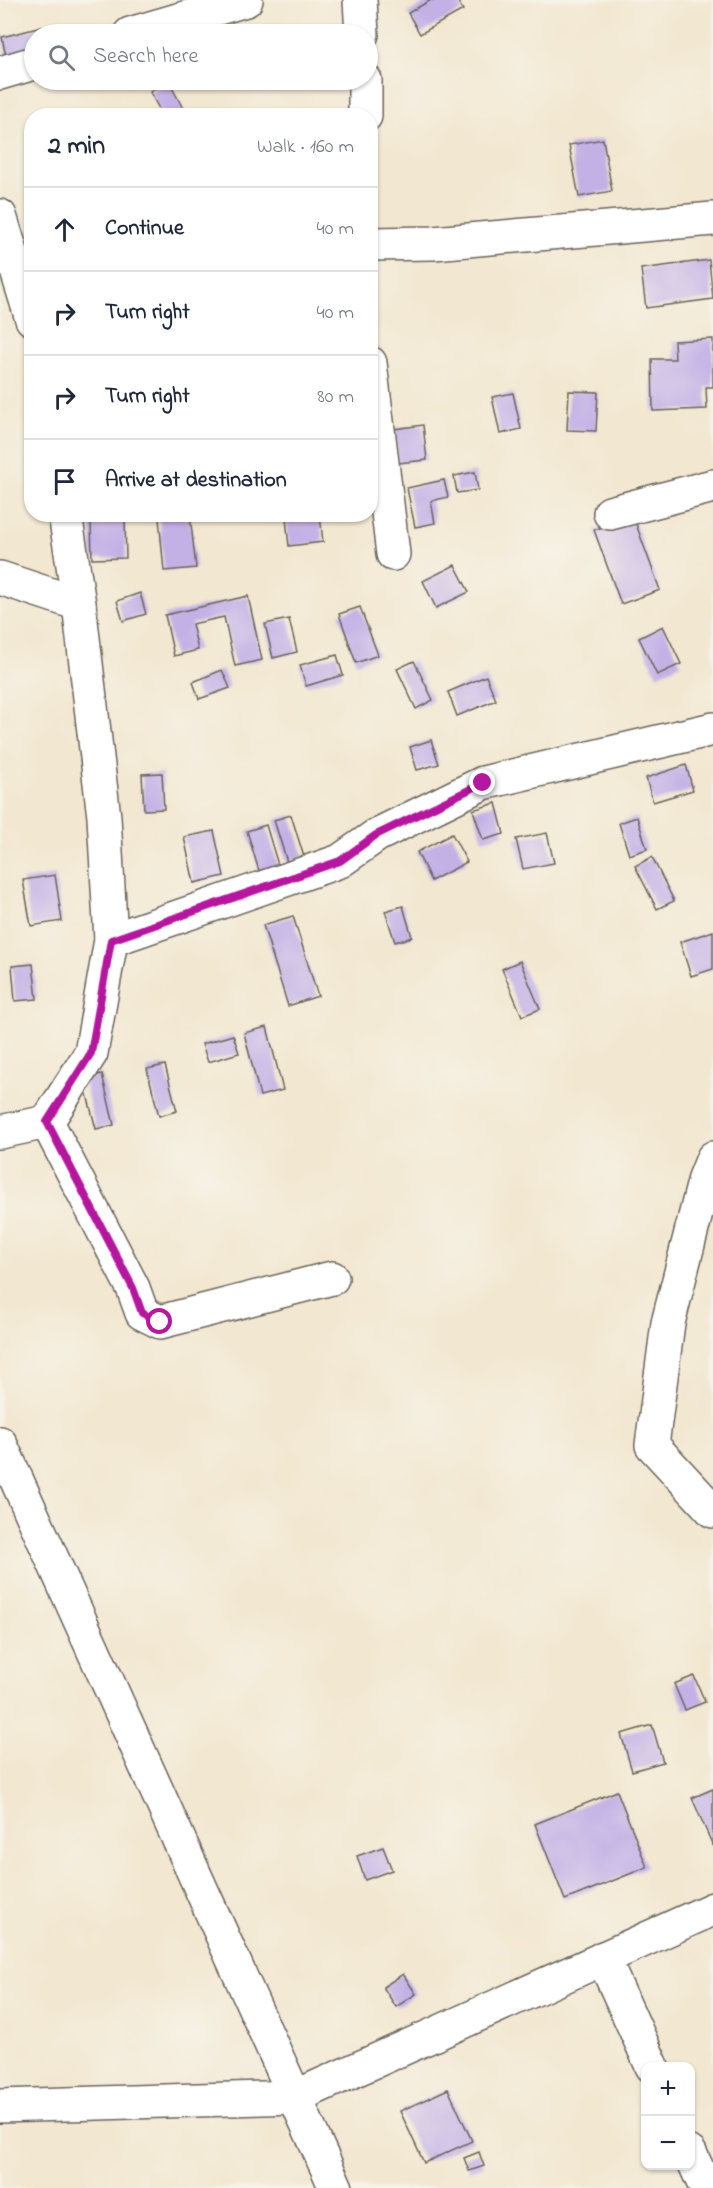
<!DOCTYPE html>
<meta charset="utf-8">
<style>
:root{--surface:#fff;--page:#f2f2f3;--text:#1f2937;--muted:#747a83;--line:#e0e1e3}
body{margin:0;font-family:"Indie Flower",sans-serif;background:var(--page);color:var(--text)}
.controls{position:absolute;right:18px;bottom:18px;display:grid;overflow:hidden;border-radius:12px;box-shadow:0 2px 4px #0004}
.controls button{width:54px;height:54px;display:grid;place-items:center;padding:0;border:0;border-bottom:2px solid var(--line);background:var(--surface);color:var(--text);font:30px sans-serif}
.stop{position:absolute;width:18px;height:18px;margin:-14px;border:4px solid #b5179e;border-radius:50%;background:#fff}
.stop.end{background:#b5179e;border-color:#fff;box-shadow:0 2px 6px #0008}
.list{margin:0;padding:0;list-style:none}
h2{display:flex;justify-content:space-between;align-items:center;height:78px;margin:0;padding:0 24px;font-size:26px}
h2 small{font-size:20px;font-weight:400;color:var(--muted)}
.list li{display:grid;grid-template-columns:39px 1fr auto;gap:18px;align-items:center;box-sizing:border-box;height:84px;padding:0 24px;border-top:2px solid var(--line)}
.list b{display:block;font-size:22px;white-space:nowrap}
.list em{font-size:20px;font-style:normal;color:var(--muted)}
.icon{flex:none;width:33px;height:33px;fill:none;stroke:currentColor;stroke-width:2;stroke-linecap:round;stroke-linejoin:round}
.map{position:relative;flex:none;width:713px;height:2188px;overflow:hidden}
.search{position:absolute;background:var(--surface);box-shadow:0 2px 4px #0004;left:24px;top:24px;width:354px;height:66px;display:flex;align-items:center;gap:15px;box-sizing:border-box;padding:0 21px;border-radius:33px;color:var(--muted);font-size:22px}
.panel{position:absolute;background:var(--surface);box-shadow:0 2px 4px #0004;left:24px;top:108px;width:354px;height:414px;border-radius:24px}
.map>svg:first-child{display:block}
.building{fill:#c3b1e6}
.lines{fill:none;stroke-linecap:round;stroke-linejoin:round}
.minor-casing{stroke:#67635b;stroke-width:36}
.secondary-casing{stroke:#67635b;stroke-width:36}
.minor{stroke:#fff;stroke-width:33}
.secondary{stroke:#fff;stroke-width:33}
.route{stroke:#b5179e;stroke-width:8}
</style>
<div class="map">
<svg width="713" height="2188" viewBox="0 0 713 2188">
<rect width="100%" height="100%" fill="#f7f3e8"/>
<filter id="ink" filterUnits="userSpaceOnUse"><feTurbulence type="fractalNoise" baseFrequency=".0167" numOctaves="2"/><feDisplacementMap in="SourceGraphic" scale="12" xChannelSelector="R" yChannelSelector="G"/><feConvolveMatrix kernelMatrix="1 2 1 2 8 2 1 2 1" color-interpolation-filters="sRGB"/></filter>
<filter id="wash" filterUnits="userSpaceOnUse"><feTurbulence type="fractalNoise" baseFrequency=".008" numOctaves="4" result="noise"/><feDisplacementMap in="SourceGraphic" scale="24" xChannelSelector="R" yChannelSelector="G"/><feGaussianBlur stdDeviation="1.35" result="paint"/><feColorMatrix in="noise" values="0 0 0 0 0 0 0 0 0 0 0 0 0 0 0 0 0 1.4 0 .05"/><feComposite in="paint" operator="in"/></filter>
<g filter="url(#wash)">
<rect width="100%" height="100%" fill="#f2e7d0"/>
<g id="blocks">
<g class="building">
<path d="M431,0H457L463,10L420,34L408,13Z"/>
<path d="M42,27L43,34H34V50L6,57L2,37Z"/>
<path d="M169,82L187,116H163L150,92Z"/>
<path d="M603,139L612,191L579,197L569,145Z"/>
<path d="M709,260L713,299L646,308L641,269Z"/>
<path d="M713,339V387H706L707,409L653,411L652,359H675L674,341Z"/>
<path d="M569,391L598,392L596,431L567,430Z"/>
<path d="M513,393L521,429L500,434L492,397Z"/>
<path d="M423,425L427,460L398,463L394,429Z"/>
<path d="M475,472L478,490L457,493L454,476Z"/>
<path d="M444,480L448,497L431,501L435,523L415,527L407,488Z"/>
<path d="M190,515L196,568L164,571L159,518Z"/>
<path d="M320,515L323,542L289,546L286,519Z"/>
<path d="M633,516L660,590L621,604L594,530Z"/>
<path d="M125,520L126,558L92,559L91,521Z"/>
<path d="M455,565L469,592L436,608L423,581Z"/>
<path d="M140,593L146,614L123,621L117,601Z"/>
<path d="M248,596L262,660L235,666L224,617L192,624L198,650L174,656L165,615Z"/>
<path d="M360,607L378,655L356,663L339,614Z"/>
<path d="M289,619L297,652L273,658L265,624Z"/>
<path d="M663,626L681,664L657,675L639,638Z"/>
<path d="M337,655L343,675L306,686L300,665Z"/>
<path d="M414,661L433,700L416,709L397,669Z"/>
<path d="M222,670L230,688L199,699L193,682Z"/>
<path d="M486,676L496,700L457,716L448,692Z"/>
<path d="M431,740L439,764L417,770L410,747Z"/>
<path d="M686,765L693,790L653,802L646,778Z"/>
<path d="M162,773L164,809L144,810L142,774Z"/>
<path d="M496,803L504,834L483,840L473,810Z"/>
<path d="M291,815L304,857L287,862L274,820Z"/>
<path d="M637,817L647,849L629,855L619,823Z"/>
<path d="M266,825L278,865L259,871L247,831Z"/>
<path d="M214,831L224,876L194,883L184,837Z"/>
<path d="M547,833L554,863L523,869L516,839Z"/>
<path d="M452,834L467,862L431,881L417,852Z"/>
<path d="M652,857L674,901L657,909L635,866Z"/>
<path d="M55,875L62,921L31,926L23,880Z"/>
<path d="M403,906L412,937L395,942L385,911Z"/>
<path d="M293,916L318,996L288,1006L263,925Z"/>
<path d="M713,931V969L691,976L680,942Z"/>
<path d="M520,961L540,1009L522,1016L502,969Z"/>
<path d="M33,964L37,999L15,1001L12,966Z"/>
<path d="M267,1027L283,1090L260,1096L244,1033Z"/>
<path d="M233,1035L239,1053L208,1062L202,1044Z"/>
<path d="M165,1065L177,1111L159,1116L147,1069Z"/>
<path d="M102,1074L114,1125L96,1129L83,1079Z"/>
<path d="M694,1676L705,1702L685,1710L674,1684Z"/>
<path d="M652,1725L663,1762L632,1771L621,1734Z"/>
<path d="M713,1789V1846L692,1798Z"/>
<path d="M617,1791L647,1867L565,1900L535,1824Z"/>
<path d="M383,1847L392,1870L365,1880L357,1856Z"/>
<path d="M403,1974L416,1994L396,2007L383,1987Z"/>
<path d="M448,2089L472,2141L424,2163L400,2111Z"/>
<path d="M479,2152L484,2166L469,2171L464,2158Z"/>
</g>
</g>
</g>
<g filter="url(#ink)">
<use href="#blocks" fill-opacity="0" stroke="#67635b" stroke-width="1.5"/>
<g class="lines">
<g class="minor-casing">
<g id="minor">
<path d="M360,0L362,34"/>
<path d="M130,34L246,0"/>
<path d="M0,73L34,63"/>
<path d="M365,80V116"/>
<path d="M0,216L32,319"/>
<path d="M370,244L433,243L713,219"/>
<path d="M370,363L393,554"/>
<path d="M610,513L713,486"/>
<path d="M0,578L79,604"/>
<path d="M111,940L340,861L377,835L483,783L713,729"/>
<path d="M47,1122L133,1288L142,1313L160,1322L332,1278"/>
<path d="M0,1132L47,1122L91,1053L111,940L104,817L79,604L65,514"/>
<path d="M713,1158L705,1178L668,1323L652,1445L713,1511"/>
<path d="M603,1958L652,2066"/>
<path d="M0,2106L295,2097L713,1909"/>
<path d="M690,2153L706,2188"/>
</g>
</g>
<g class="secondary-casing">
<path id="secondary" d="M0,1443L336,2188"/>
</g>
<use href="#minor" class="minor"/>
<use href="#secondary" class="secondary"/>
</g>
</g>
<g class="lines" filter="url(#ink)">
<path class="route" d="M160,1322L142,1313L133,1288L47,1122L91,1053L111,940L340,861L376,835L483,783"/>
</g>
</svg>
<div class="controls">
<button>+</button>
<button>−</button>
</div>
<div class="stop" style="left:160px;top:1322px"></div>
<div class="stop end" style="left:483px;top:783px"></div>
<div class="search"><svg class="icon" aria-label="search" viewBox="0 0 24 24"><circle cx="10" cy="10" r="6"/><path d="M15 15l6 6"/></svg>Search here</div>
<section class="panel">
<h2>2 min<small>Walk · 160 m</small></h2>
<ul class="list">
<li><svg class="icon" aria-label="ahead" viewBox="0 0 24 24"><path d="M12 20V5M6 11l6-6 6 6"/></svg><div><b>Continue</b></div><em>40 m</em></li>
<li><svg class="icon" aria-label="right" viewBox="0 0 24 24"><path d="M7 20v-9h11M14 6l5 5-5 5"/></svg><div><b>Turn right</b></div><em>40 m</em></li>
<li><svg class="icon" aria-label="right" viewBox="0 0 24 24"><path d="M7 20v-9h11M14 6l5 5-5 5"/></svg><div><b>Turn right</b></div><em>80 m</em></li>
<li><svg class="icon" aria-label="arrive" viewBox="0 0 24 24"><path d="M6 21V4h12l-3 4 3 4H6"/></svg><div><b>Arrive at destination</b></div></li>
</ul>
</section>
</div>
